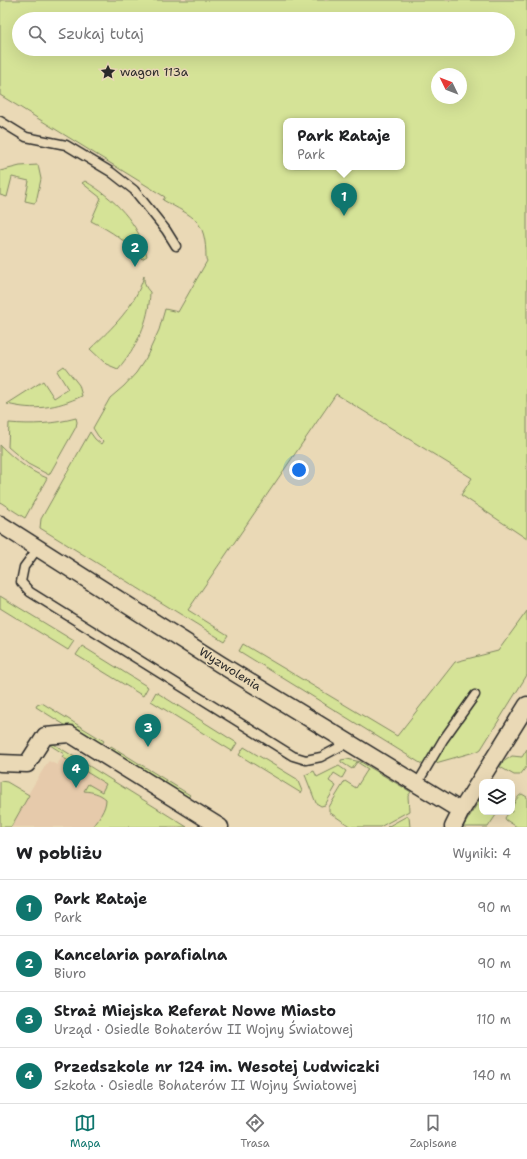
<!DOCTYPE html>
<html lang="pl">
<meta charset="utf-8">
<style>
:root{--surface:#fff;--page:#f6f6f6;--text:#202124;--muted:#757577;--line:#e0e0e0;--accent:#0f766e}
body{margin:0;font-family:"Shantell Sans",sans-serif;background:var(--page);color:var(--text)}
.controls{position:absolute;right:12px;bottom:12px;display:grid;overflow:hidden;border-radius:8px;box-shadow:0 4px 16px #0002}
.controls button{width:36px;height:36px;display:grid;place-items:center;padding:0;border:0;border-bottom:1px solid var(--line);background:var(--surface);color:var(--text);font:20px sans-serif}
.compass{position:absolute;left:431px;top:68px;width:36px;height:36px;border-radius:50%;background:var(--surface);box-shadow:0 4px 16px #0002;rotate:313deg}
.you{position:absolute;left:299px;top:470px;width:14px;height:14px;margin:-10px;border:3px solid #fff;border-radius:50%;background:#1a73e8;box-shadow:0 0 0 6px #1a73e833}
.badge{display:grid;place-items:center;width:26px;height:26px;border-radius:50%;background:var(--accent);color:#fff;font-size:13px;font-weight:700}
.pin{position:absolute;translate:-50% -33px;filter:drop-shadow(0 1px 2px #0008)}
.pin::after{content:'';position:absolute;top:21px;width:14px;height:12px;background:inherit;clip-path:polygon(0 0,100% 0,50% 100%)}
.popup{position:absolute;left:283px;top:118px;width:122px;height:52px;box-sizing:border-box;display:grid;place-content:center;border-radius:8px;background:var(--surface);filter:drop-shadow(0 1px 3px #0005);font-size:13px;white-space:nowrap;color:var(--muted)}
.popup b{font-size:15px;color:var(--text)}
.popup::after{content:'';position:absolute;left:50%;top:100%;margin-left:-8px;border:8px solid transparent;border-top-color:var(--surface)}
.list{margin:0;padding:0;list-style:none}
h2{display:flex;justify-content:space-between;align-items:center;height:52px;margin:0;padding:0 16px;font-size:17px}
h2 small{font-size:13px;font-weight:400;color:var(--muted)}
.list li{display:grid;grid-template-columns:26px 1fr auto;gap:12px;align-items:center;box-sizing:border-box;height:56px;padding:0 16px;border-top:1px solid var(--line)}
.list b{display:block;font-size:15px;white-space:nowrap}
.list p{margin:0;font-size:13px;white-space:nowrap;color:var(--muted)}
.list em{font-size:13px;font-style:normal;color:var(--muted)}
.icon{flex:none;width:22px;height:22px;fill:none;stroke:currentColor;stroke-width:2;stroke-linecap:round;stroke-linejoin:round}
.map{position:relative;flex:none;width:527px;height:827px;overflow:hidden}
.search{position:absolute;background:var(--surface);box-shadow:0 4px 16px #0002;left:12px;right:12px;top:12px;height:44px;display:flex;align-items:center;gap:10px;box-sizing:border-box;padding:0 14px;border-radius:22px;color:var(--muted);font-size:15px}
.sheet{height:276px;background:var(--surface)}
nav{display:flex;justify-content:space-around;align-items:center;box-sizing:border-box;height:56px;border-top:1px solid var(--line);background:var(--surface);font-size:11px;color:var(--muted)}
nav a{display:grid;justify-items:center;gap:2px}
nav .on{color:var(--accent)}
.map>svg:first-child{display:block}
.built{fill:#e6caab}
.green{fill:#d5e397;stroke:#808761;fill-rule:evenodd}
.lines{fill:none;stroke-linecap:round;stroke-linejoin:round}
.lane-casing{stroke:#2b2b2b;stroke-width:11}
.street-casing{stroke:#2b2b2b;stroke-width:19}
.lane{stroke:#ead9b6;stroke-width:8}
.street{stroke:#ead9b6;stroke-width:16}
.labels{text-anchor:middle;stroke-width:3;stroke-linejoin:round;paint-order:stroke}
.poi-label{font-size:12px;fill:#2b2b2b;stroke:#ead9b6;text-anchor:start}
.street-label{font-size:12px;fill:#2b2b2b;stroke:#ead9b6}
</style>
<div class="map">
<svg width="527" height="827" viewBox="0 0 527 827">
<rect width="100%" height="100%" fill="#ead9b6"/>
<filter id="ink" filterUnits="userSpaceOnUse"><feTurbulence type="fractalNoise" baseFrequency=".025" numOctaves="2"/><feDisplacementMap in="SourceGraphic" scale="8" xChannelSelector="R" yChannelSelector="G"/><feConvolveMatrix kernelMatrix="1 2 1 2 8 2 1 2 1" color-interpolation-filters="sRGB"/></filter>
<g filter="url(#ink)">
<path class="built" d="M64,754L183,827H10L13,819L47,763L49,761L57,765Z"/>
<g class="green">
<path d="M0,0H527V539L461,495L472,478L336,394L188,610L228,635L224,641L40,528L41,519L90,432L95,439L101,444L103,441L98,436L93,428L110,398L124,386L136,373L146,358L159,330L165,309L178,312L207,261L206,259C206,218 194,218 163,200L165,197L0,95ZM19,19H508V49H19ZM437,74H461V98H437ZM286,121H402V167H286Z"/>
<path d="M38,165L41,179L36,202L34,203L25,201L29,181L12,177L7,197L0,195V171L20,166Z"/>
<path d="M85,181C114,198 139,223 147,256L142,259C128,242 111,231 91,221L101,198L82,183Z"/>
<path d="M144,276C144,283 145,287 150,292C149,322 137,346 118,369L106,364L90,349C113,327 135,307 144,276Z"/>
<path d="M64,366L79,385L82,396C56,408 35,411 7,404L43,381L54,398L68,389L57,371Z"/>
<path d="M76,418L77,422L76,427L49,475L28,464L8,447L9,423C32,425 54,424 76,418Z"/>
<path d="M0,445C14,459 29,471 47,478L25,518L0,502Z"/>
<path d="M0,596L74,641L68,650L0,608Z"/>
<path d="M527,611V675L481,749L478,751L425,766L239,651L243,644L397,736L455,662L498,651Z"/>
<path d="M82,646L148,687L143,696L76,655Z"/>
<path d="M156,692L237,743L232,751L151,701Z"/>
<path d="M42,703L104,741L100,747L36,707L37,705Z"/>
<path d="M52,743L187,827H92C98,819 106,810 106,799C99,793 93,792 84,791L88,784L102,792L106,784L62,757L64,754L50,745Z"/>
<path d="M111,746L190,795L186,800L108,752Z"/>
<path d="M244,747L297,779L302,791L301,793L239,755Z"/>
<path d="M527,749V766L520,775H514L500,767L503,762L512,756L522,757Z"/>
<path d="M347,759L361,762L411,792L408,796L409,811L380,827H351L329,812V807L345,781L356,788L368,769L357,762L352,769L341,762V760Z"/>
<path d="M339,766L346,771L342,778L334,773L329,781L336,786L325,805L321,806L316,803L305,775L314,771L317,777Z"/>
<path d="M0,781L7,782L29,795L11,827H0Z"/>
<path d="M522,794L527,797V827H517L506,820L505,818L509,812H512C512,806 516,797 522,794Z"/>
<path d="M482,796V812H498L488,827H463Z"/>
<path d="M407,816L409,817L410,827H387Z"/>
</g>
<g class="lines">
<g class="lane-casing">
<g id="lane">
<path d="M0,121L26,137L66,145L111,172L134,190L166,230L176,246"/>
<path d="M38,548L24,567L21,582L30,592L293,756L306,760L321,757L349,742"/>
<path d="M417,784L443,740L475,695"/>
</g>
</g>
<g class="street-casing">
<g id="street">
<path d="M0,524L220,664L461,811"/>
<path d="M0,763L27,764L45,736L70,734L220,827"/>
<path d="M453,827L461,811L527,705"/>
</g>
</g>
<use href="#lane" class="lane"/>
<use href="#street" class="street"/>
</g>
</g>
<defs>
<g id="sight-bare" transform="scale(1.2)"><path d="M0-6L1.8-2.2L6-1.7L2.9 1.2L3.7 5.4L0 3.3L-3.7 5.4L-2.9 1.2L-6-1.7L-1.8-2.2Z" fill="#2b2b2b" stroke="#ead9b6" stroke-width="2.5" paint-order="stroke"/></g>
</defs>
<g fill-rule="evenodd">
<use href="#sight-bare" x="108" y="72"/>
</g>
<g class="labels">
<g class="poi-label">
<text x="120" y="76">wagon 113a</text>
</g>
<g class="street-label">
<text transform="translate(230 669) rotate(32)" y="4">Wyzwolenia</text>
</g>
</g>
</svg>
<div class="controls">
<button><svg class="icon" aria-label="layers" viewBox="0 0 24 24"><path d="M12 4l9 5-9 5-9-5zM3 14l9 5 9-5"/></svg></button>
</div>
<svg class="compass" viewBox="-18 -18 36 36"><path d="M0-13l5 13h-10z" fill="#e53935"/><path d="M0 13l5-13h-10z" fill="#757577"/></svg>
<div class="you"></div>
<div class="pin badge" style="left:344px;top:216px">1</div>
<div class="popup"><b>Park Rataje</b>Park</div>
<div class="pin badge" style="left:135px;top:267px">2</div>
<div class="pin badge" style="left:148px;top:747px">3</div>
<div class="pin badge" style="left:76px;top:788px">4</div>
<div class="search"><svg class="icon" aria-label="search" viewBox="0 0 24 24"><circle cx="10" cy="10" r="6"/><path d="M15 15l6 6"/></svg>Szukaj tutaj</div>
</div>
<section class="sheet">
<h2>W pobliżu<small>Wyniki: 4</small></h2>
<ul class="list">
<li><span class="badge">1</span><div><b>Park Rataje</b><p>Park</p></div><em>90 m</em></li>
<li><span class="badge">2</span><div><b>Kancelaria parafialna</b><p>Biuro</p></div><em>90 m</em></li>
<li><span class="badge">3</span><div><b>Straż Miejska Referat Nowe Miasto</b><p>Urząd · Osiedle Bohaterów II Wojny Światowej</p></div><em>110 m</em></li>
<li><span class="badge">4</span><div><b>Przedszkole nr 124 im. Wesołej Ludwiczki</b><p>Szkoła · Osiedle Bohaterów II Wojny Światowej</p></div><em>140 m</em></li>
</ul>
</section>
<nav>
<a class="on"><svg class="icon" aria-label="map" viewBox="0 0 24 24"><path d="M3 6l6-2 6 2 6-2v14l-6 2-6-2-6 2zM9 4v14M15 6v14"/></svg>Mapa</a>
<a><svg class="icon" aria-label="directions" viewBox="0 0 24 24"><path d="M12 3l9 9-9 9-9-9zM9 14v-3h6M13 9l2 2-2 2"/></svg>Trasa</a>
<a><svg class="icon" aria-label="saved" viewBox="0 0 24 24"><path d="M7 4h10v16l-5-4-5 4z"/></svg>Zapisane</a>
</nav>
